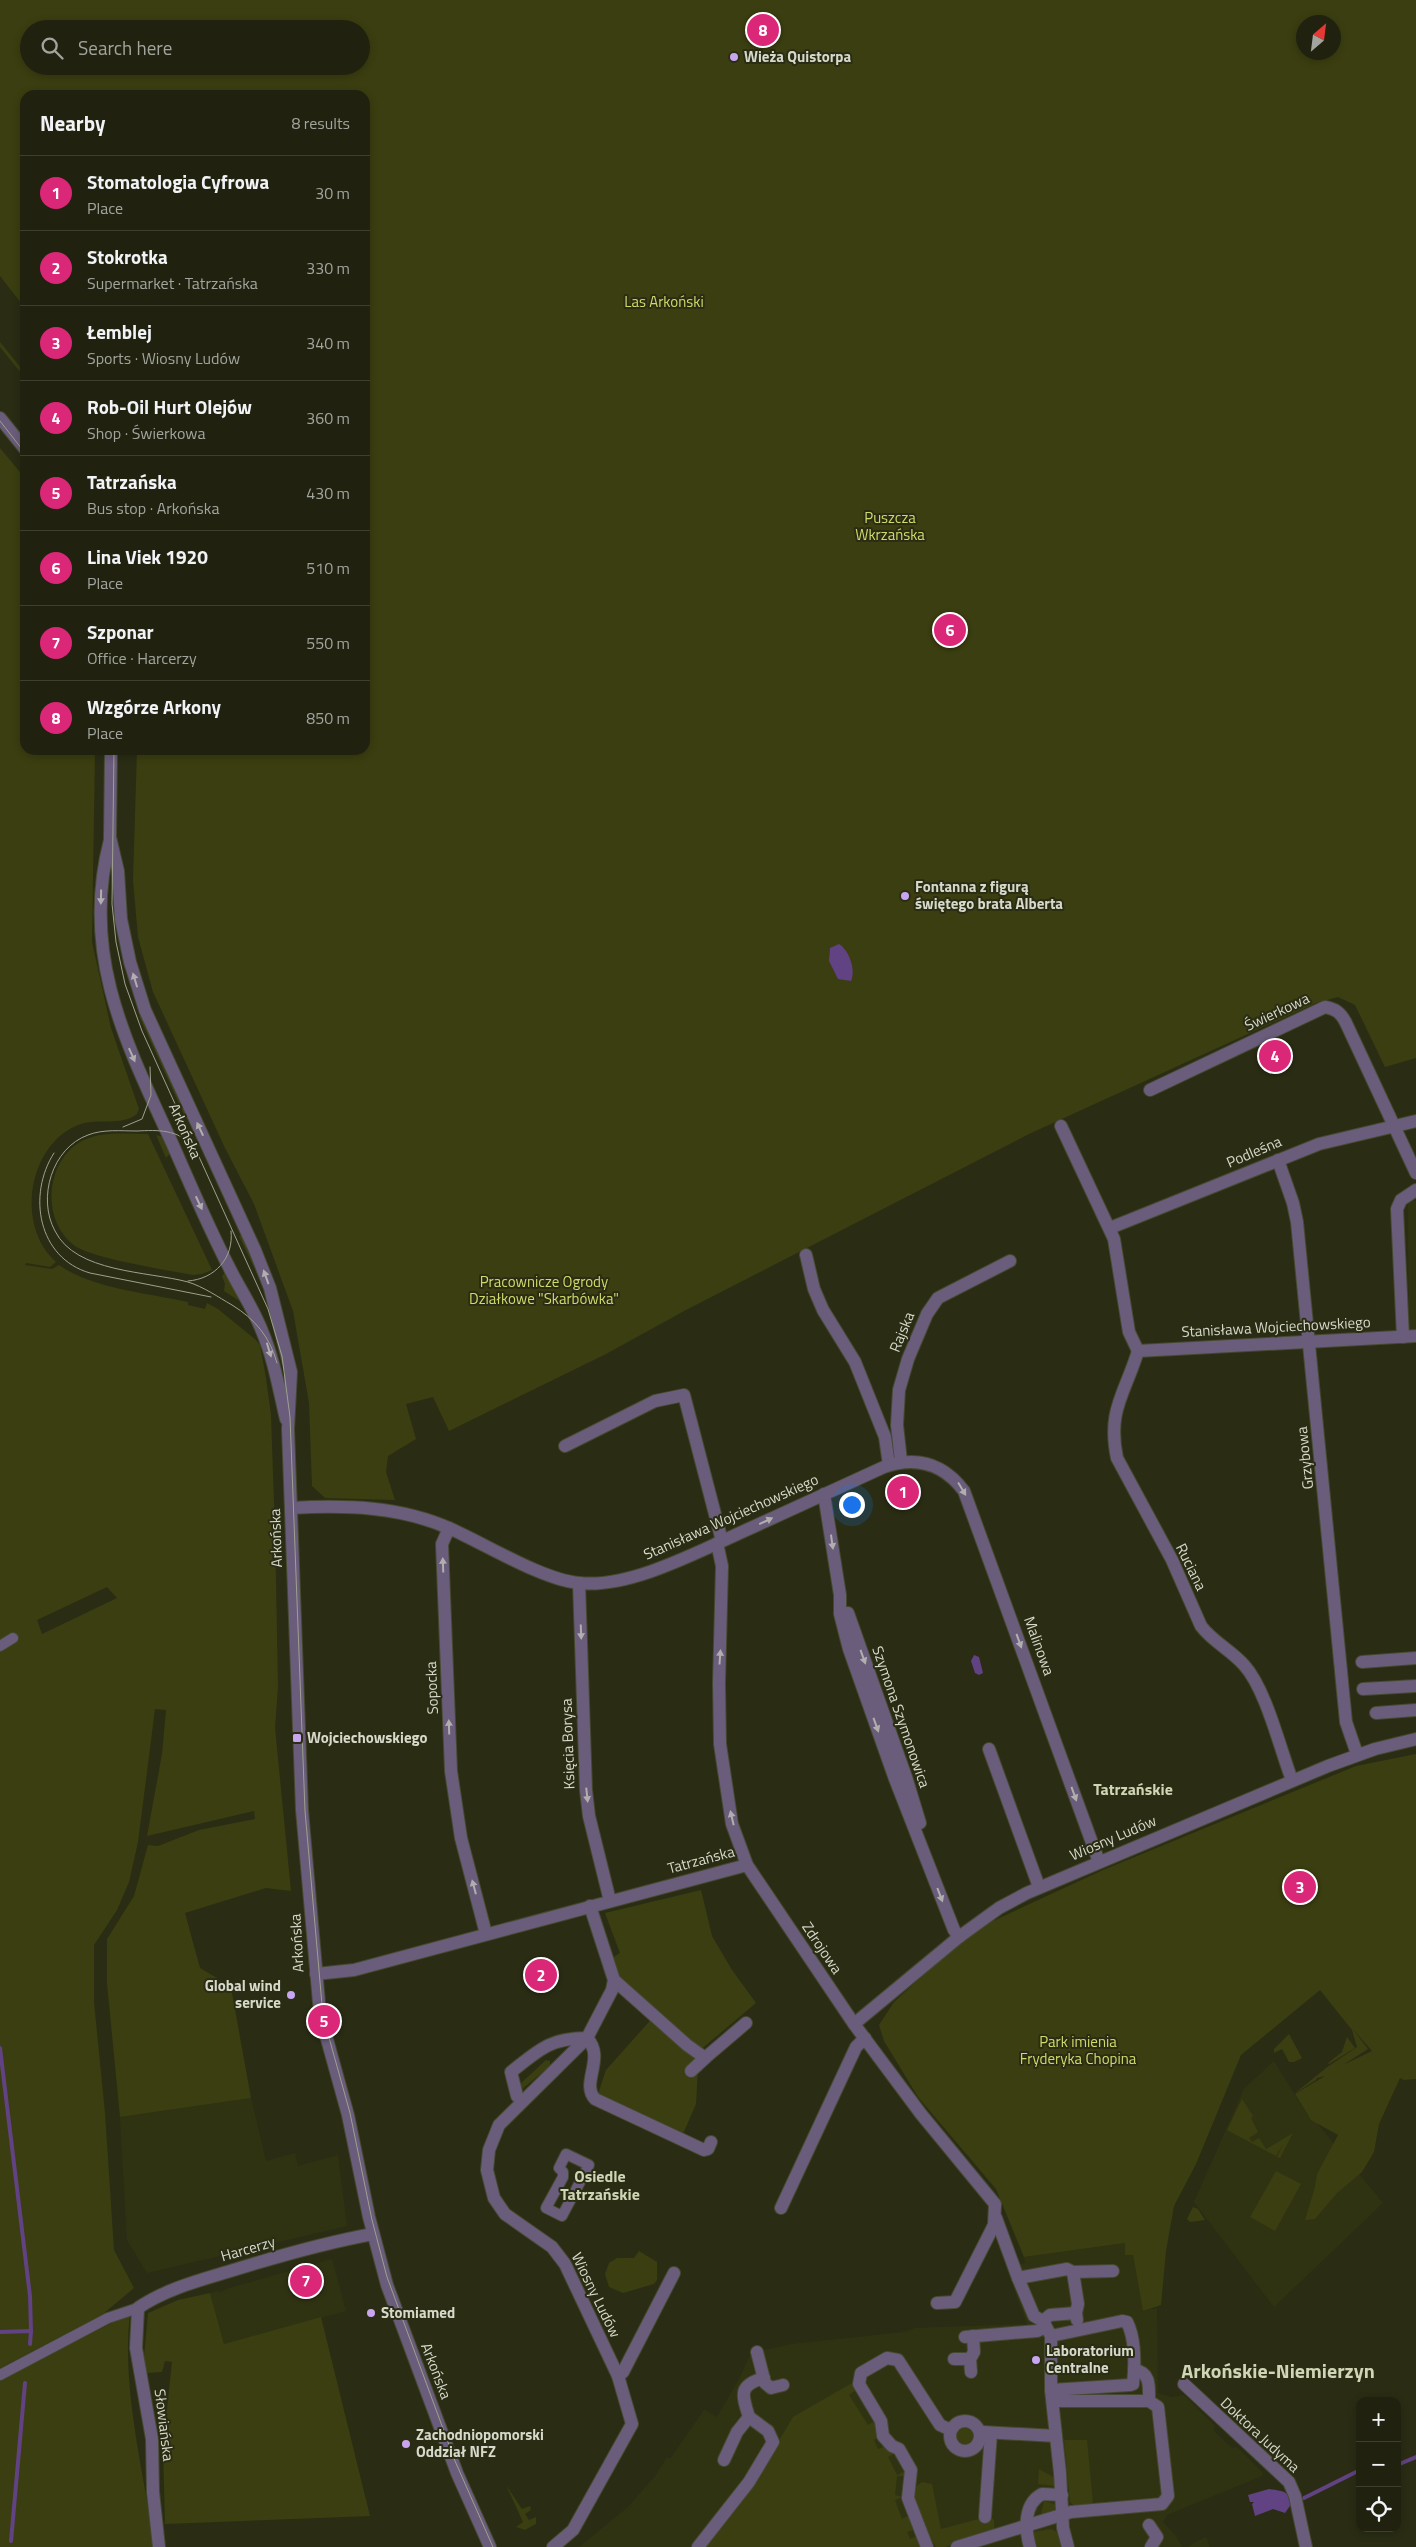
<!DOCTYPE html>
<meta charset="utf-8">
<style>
:root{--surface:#20220f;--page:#282a18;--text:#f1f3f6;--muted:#a2a49e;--line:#3d3f2f;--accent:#db2777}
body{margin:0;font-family:"Titillium Web",sans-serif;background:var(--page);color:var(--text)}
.controls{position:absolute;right:15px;bottom:15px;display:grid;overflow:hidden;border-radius:10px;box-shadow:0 2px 8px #0003}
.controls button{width:45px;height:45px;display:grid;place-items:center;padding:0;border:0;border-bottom:1px solid var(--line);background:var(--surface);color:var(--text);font:25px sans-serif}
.compass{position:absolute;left:1296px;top:15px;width:45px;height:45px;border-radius:50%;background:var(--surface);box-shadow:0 2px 8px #0003;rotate:28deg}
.you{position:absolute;left:851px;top:1504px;width:18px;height:18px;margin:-12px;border:4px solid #fff;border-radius:50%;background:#1a73e8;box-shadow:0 0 0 8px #1a73e833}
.badge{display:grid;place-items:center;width:32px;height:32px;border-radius:50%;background:var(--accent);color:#fff;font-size:16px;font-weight:700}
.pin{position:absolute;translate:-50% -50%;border:2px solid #fff;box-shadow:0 1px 5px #0006}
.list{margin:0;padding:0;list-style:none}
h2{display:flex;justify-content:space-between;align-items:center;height:65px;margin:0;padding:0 20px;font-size:21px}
h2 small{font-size:16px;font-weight:400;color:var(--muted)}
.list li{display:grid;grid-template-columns:32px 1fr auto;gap:15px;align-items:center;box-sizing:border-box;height:75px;padding:0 20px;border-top:1px solid var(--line)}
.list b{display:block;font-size:19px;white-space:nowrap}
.list p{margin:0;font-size:16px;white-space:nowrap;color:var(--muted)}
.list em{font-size:16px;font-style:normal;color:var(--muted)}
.icon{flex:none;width:28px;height:28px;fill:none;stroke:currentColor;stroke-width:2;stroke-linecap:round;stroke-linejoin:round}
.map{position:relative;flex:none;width:1416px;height:2547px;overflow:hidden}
.search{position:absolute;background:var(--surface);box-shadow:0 2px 8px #0003;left:20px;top:20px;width:350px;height:55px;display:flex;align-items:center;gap:12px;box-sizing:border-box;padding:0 18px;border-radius:28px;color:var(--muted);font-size:19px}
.panel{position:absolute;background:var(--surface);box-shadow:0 2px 8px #0003;left:20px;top:90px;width:350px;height:665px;border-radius:15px}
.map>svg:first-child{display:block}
.built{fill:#303312}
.green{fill:#3b3e10;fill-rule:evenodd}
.water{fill:#614282}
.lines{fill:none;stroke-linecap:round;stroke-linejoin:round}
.stream{stroke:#614282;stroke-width:4}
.pedestrian-casing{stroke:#464931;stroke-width:12}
.minor-casing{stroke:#464931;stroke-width:14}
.tertiary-casing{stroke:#464931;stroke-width:14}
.pedestrian{stroke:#6a5d7b;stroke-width:10}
.minor{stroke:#6a5d7b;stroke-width:12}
.tertiary{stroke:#6a5d7b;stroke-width:12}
.tram{stroke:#9ea18e;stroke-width:1}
.oneway{fill:#b1aeae}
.poi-dot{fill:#c7a6ef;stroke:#2a2d14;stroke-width:2}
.labels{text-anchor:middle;stroke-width:4;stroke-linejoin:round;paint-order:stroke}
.poi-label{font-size:15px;font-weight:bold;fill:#d7d9ca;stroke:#2a2d14;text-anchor:start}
.park-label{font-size:15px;fill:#d0da6a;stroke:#2a2d14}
.street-label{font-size:15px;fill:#d7d9ca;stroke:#2a2d14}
.neighbourhood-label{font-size:16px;font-weight:bold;fill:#d0d5b6;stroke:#2a2d14}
.district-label{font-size:20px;font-weight:bold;fill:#d0d5b6;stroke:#2a2d14}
</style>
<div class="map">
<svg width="1416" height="2547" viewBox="0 0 1416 2547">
<rect width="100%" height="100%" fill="#2a2d14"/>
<g class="built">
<path d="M1408,1200L1416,1201V1329L1409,1330Z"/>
<path d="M1274,2061L1308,2116H1311L1383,2203L1274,2307L1194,2202L1244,2089Z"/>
<path d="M251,2098L266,2161L295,2153L298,2166L338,2155L347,2226L147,2273L127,2240L120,2117Z"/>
<path d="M1125,2243V2255L1133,2254L1143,2311L1157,2308L1158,2393L1171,2397L1184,2395L1215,2426L1214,2431L1232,2448L1237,2447L1263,2473L1262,2476L1167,2515L1163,2522L1176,2536L1182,2547H579L628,2507L656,2475L667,2457L670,2459L704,2410L717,2417L739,2379L751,2353L792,2344L905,2332L915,2328L1027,2324L1009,2275L1016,2273L1014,2266L1025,2263L1024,2257Z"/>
<path d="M332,2259L346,2311L224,2344L210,2293L218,2291L219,2293L229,2288Z"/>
<path d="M1206,2537L1210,2547H1188L1198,2541Z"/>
</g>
<g class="green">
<path d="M0,0H1416V1058L1385,1067L1355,1005L1338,997L1316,1003L1029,1134L686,1310L606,1354L449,1431L433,1397L406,1404L416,1439L388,1456L386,1472L395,1500L325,1498L312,1486L309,1403L293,1311L254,1204L225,1148L153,992L138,937L133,880L137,750H365V95H25V308L0,276ZM1304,22H1334V52H1304ZM29,29H361V66H29Z"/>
<path d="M0,342L25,373V378L0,347Z"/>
<path d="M0,448L25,478V750H95L92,942L111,1028L139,1109L137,1114C120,1127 98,1117 78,1125C28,1145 15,1226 56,1262L50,1267L26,1263L25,1265L52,1269L59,1265C93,1289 148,1293 188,1302V1305L205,1309L207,1303L218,1309L256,1340L260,1345L266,1378L271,1415L275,1531L278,1686L275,1728L291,1891L266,1888L185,1913L200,1968L217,1978L232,1993L251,2098L120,2117L107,1983V1939L134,1896L148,1845L158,1846L199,1830L255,1819L254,1811L147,1836L162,1754L166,1710L155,1709L138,1842L129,1882L117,1910L94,1945V2002L105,2113L114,2250L134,2288L103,2314L0,2368ZM107,1587L117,1598L42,1634L37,1620Z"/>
<path d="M141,1015L188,1118L186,1119L139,1016Z"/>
<path d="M148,1134L212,1270L202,1274L193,1275C167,1270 95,1259 75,1246C40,1221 45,1159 84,1140C103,1131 127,1134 148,1134Z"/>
<path d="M156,1135L164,1137L171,1152L166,1158Z"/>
<path d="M242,1235L261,1282L239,1236Z"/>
<path d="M226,1271L241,1302L224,1291L225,1284L222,1276Z"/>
<path d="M1416,1754V2079L1404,2080L1400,2078L1379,2124L1374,2152L1362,2172L1337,2193L1315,2219L1305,2220L1315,2187L1317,2174L1338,2135L1311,2120L1295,2094L1325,2076L1317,2078L1316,2080L1294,2094L1326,2068L1357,2047L1352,2030L1320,1990L1241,2055L1196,2164L1174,2206L1166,2251L1161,2305L1143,2311L1133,2255H1125V2243L1024,2257L996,2189L918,2097L884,2041L879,2025L894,2002L951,1950L993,1921L1103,1870L1356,1766ZM1353,2029L1372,2051L1343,2065L1368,2049Z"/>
<path d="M701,1890L712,1936L732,1970L756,2003L699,2051L696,2104L683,2134L598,2094L606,2070L656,2014L616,1978L611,1959L620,1953L605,1913Z"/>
<path d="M1289,2034L1302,2058L1294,2062H1289L1282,2049L1274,2053V2049Z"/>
<path d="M1347,2037L1355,2048L1329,2064L1328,2063L1342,2052Z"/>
<path d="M546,2060L550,2061V2066L521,2090L519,2085Z"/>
<path d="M1242,2099L1253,2116L1251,2118L1258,2132L1249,2138L1252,2142L1259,2138L1266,2149L1293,2133L1280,2158L1277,2157L1283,2144L1276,2156L1227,2130Z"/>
<path d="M1276,2171L1301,2184L1275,2231L1250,2217Z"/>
<path d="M1193,2207L1198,2209L1205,2220L1190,2222L1187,2219Z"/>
<path d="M639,2251L657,2262V2280L654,2284L623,2293L609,2287L605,2274L609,2263L617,2258H634Z"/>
<path d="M210,2293L224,2344L321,2317L370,2516L165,2524L163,2446L172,2362L165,2361L162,2372L146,2373L144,2357L148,2313L178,2300Z"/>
<path d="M130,2314C121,2386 144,2475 155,2547H0V2379Z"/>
<path d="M852,2383L856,2390L849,2395L868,2425L875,2421L878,2437L874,2440L878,2449L883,2447L895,2453L888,2457L897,2475L905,2471V2476H897L895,2495L903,2497L895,2500L902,2519L910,2515L915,2529L907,2532L910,2539L918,2536L920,2547H703L754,2482L793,2417Z"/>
<circle cx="965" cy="2436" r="11"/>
<path d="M1064,2440H1087L1093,2504L1075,2506L1070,2502Z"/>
<path d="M1039,2469L1055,2478V2486L1038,2484Z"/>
<path d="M922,2482L932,2484L941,2529L990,2516L994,2520V2530L945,2547H936C926,2532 912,2506 914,2488Z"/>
<path d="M506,2485L522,2509L530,2506L531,2510L525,2514L529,2520L536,2517V2524L525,2530L516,2527L523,2522Z"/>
<path d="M1044,2501L1057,2505V2509L1041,2514Z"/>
<path d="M1051,2529L1059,2533L1061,2547H1034L1033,2532Z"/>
</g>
<g class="water">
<path d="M839,944C849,950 856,970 851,981L838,979L829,961L830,948Z"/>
<path d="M974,1655L979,1657L983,1673L979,1675L975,1673L971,1661Z"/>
<path d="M1269,2489C1282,2491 1288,2490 1292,2503L1285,2513L1273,2509L1255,2516L1252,2504L1254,2502H1250L1248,2495Z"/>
</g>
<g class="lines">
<g class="stream">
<path d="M0,2048L30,2296L31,2331"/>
<path d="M0,2332L31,2331L30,2344"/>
<path d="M1397,2465L1416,2457"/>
<path d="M1304,2498L1360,2470"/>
<path d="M11,2541L25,2383"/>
</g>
<g class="pedestrian-casing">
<g id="pedestrian">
<path d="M0,1646L13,1638"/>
<path d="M566,2154L589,2165L562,2216L546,2208L563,2177V2172L559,2168Z"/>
<path d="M0,2375L108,2318L138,2308"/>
</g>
</g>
<g class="minor-casing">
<g id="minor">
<path d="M1150,1090L1325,1007C1336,1009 1341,1013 1346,1023L1416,1173"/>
<path d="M1061,1126L1114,1239L1129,1332L1138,1351"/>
<path d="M1278,1160L1293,1203L1297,1222L1346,1722L1357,1754"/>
<path d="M1110,1228L1319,1144L1416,1121"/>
<path d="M806,1255L814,1289L823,1310L855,1362L885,1437L889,1465"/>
<path d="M1403,1337L1397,1209L1401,1200L1416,1190"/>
<path d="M1138,1351C1125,1394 1107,1410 1117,1458L1172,1560L1201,1626C1213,1642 1231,1650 1244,1665C1266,1689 1280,1749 1292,1780"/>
<path d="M1138,1351L1416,1336"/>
<path d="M565,1446L655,1401L684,1395L722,1541"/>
<path d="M901,1461L897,1425L899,1390L908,1359L927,1314L938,1298L1010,1261"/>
<path d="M824,1494L840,1595V1614L849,1649L895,1779L954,1930L959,1937"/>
<path d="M291,1508C345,1505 400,1506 451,1529C485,1544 543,1580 579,1583C632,1589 705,1548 753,1527C797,1507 840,1487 884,1467C916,1456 943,1463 964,1491L1099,1862"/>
<path d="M449,1528L442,1544L451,1771L461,1838L486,1934"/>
<path d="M717,1543L722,1566L719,1683L720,1744L732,1824L747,1865L854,2024L921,2114L995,2204L994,2225L955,2302L937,2303"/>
<path d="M579,1583L586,1790L589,1816L610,1901"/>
<path d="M848,1613L906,1777L920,1823"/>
<path d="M1362,1662L1416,1658"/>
<path d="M1363,1689L1416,1686"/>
<path d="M1376,1713L1416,1710"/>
<path d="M989,1749L1039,1887"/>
<path d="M316,1974L354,1970L747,1865"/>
<path d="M614,1980L687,2045L705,2058L746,2023"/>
<path d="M854,2024L959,1937L999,1908L1027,1893L1328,1766L1375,1749L1416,1739"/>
<path d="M691,2071L705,2058"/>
<path d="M521,2100L517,2096L511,2072C539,2050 550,2038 587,2038L612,1990L614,1980L590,1906"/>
<path d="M781,2208L856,2047L865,2038"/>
<path d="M996,2218L1018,2278L1067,2269L1073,2272L1078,2304L1076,2313"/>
<path d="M1073,2272L1113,2271"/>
<path d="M1018,2278L1034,2316L1043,2321L1051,2336V2390L1060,2473L1063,2528L1068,2547"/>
<path d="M1043,2321L1050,2315L1076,2313L1077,2320"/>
<path d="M1051,2336L1122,2321L1127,2322C1136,2340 1135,2365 1133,2384L1130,2385L1051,2390"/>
<path d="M965,2337L1037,2331L1046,2327"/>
<path d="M757,2352L765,2383L771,2388L783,2385"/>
<path d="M954,2359H970L974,2352L973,2336"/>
<path d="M970,2359L971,2372"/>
<path d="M618,2376L623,2372L674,2273"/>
<path d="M1184,2384L1289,2482L1295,2496L1306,2547"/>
<path d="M1053,2401H1149"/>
<circle cx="965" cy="2436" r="15"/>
<path d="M983,2432L1056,2436"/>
<path d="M724,2460L737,2432L749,2417C742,2395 738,2385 764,2378"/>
<path d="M985,2517L991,2433"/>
<path d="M1149,2525L1157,2537L1151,2547"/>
<path d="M159,2547L153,2492L152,2439L136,2348L138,2308C164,2290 197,2281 227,2272C275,2257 323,2243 373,2234"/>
<path d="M553,2547L573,2530L632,2424L618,2376L565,2264L552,2247L505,2214L494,2198L487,2170L489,2150L499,2125L587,2038C606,2058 580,2083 595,2099L704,2150L708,2149L711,2142"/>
<path d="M698,2547L749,2482L773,2442L768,2431L749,2417"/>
<path d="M927,2547L908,2498L911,2470L899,2449L892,2446L883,2436L881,2421L859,2384L861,2373L887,2358L898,2360L940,2425L951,2430"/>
<path d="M957,2547L1071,2512L1162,2504L1168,2496L1158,2407L1149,2401C1149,2387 1151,2372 1134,2370"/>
<path d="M1030,2547C1025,2530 1023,2504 1042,2494L1062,2495"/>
</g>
</g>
<g class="tertiary-casing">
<g id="tertiary">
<path d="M0,418L25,449"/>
<path d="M111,750L110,837L118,871L121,919L130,962L145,1010L255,1250L270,1288L291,1372L288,1429L302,1810L320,2014L348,2115L369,2217L387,2285L457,2473L490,2547"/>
<path d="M110,840C80,954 126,1043 172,1143C191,1186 209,1229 231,1271C241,1291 254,1310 262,1331C274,1359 279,1390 286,1419"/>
</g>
</g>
<use href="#pedestrian" class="pedestrian"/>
<use href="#minor" class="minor"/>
<use href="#tertiary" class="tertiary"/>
<g class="tram">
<path d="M0,421L25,453"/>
<path d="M114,750L112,904L116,942L125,984L142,1031L268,1309L282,1356L290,1417L305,1811L323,2016L350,2113L372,2220L387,2277L455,2461L493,2547"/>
<path d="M123,1127L142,1119L151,1095L150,1067"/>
<path d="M193,1146C177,1129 158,1130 137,1131C121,1131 103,1129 88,1135C52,1148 37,1198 55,1231C76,1273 147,1271 188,1282C204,1287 218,1297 232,1305C255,1319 270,1337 277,1363"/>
<path d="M54,1153C27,1195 38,1258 90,1273L211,1297"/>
<path d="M188,1281C215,1279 234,1258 231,1231"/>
</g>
</g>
<defs><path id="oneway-solid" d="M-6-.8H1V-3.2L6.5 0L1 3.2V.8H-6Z" transform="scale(1.25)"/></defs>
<g class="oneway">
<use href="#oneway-solid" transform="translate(101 897) rotate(91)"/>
<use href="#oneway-solid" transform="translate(135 980) rotate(-107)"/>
<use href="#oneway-solid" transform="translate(132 1055) rotate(66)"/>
<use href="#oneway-solid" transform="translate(200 1129) rotate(-115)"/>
<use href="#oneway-solid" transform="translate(199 1203) rotate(65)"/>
<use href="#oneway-solid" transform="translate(266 1277) rotate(-110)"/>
<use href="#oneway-solid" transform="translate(269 1350) rotate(73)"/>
<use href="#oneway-solid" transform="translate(962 1489) rotate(59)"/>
<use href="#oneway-solid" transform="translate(766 1521) rotate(-25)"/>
<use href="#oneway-solid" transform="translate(832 1542) rotate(82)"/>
<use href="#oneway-solid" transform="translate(443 1565) rotate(-92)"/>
<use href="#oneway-solid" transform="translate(581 1632) rotate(88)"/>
<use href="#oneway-solid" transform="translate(1019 1641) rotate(70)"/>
<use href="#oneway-solid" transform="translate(720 1657) rotate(-86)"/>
<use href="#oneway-solid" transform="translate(863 1657) rotate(70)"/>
<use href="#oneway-solid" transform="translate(876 1725) rotate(70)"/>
<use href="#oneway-solid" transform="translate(449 1727) rotate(-92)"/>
<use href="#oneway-solid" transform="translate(1074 1794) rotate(70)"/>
<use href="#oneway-solid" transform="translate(587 1795) rotate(84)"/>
<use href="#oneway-solid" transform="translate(732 1818) rotate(-103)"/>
<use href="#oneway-solid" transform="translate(474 1887) rotate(-105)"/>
<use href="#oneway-solid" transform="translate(940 1895) rotate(69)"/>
</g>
<g class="poi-dot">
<circle cx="734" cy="57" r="5"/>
<circle cx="905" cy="896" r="5"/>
<rect x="292" y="1733" width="10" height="10" rx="2.5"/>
<circle cx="291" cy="1995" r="5"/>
<circle cx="371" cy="2313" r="5"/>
<circle cx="1036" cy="2360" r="5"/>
<circle cx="406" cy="2444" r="5"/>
</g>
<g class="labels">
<g class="poi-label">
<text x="744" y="62">Wieża Quistorpa</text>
<text x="915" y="892">Fontanna z figurą<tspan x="915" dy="17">świętego brata Alberta</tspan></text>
<text x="307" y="1743">Wojciechowskiego</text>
<text x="281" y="1991" text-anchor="end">Global wind<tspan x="281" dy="17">service</tspan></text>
<text x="381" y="2318">Stomiamed</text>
<text x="1046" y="2356">Laboratorium<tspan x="1046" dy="17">Centralne</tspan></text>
<text x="416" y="2440">Zachodniopomorski<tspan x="416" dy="17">Oddział NFZ</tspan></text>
</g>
<g class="park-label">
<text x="664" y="307">Las Arkoński</text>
<text x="890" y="523">Puszcza<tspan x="890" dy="17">Wkrzańska</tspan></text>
<text x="544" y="1287">Pracownicze Ogrody<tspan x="544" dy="17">Działkowe "Skarbówka"</tspan></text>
<text x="1078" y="2047">Park imienia<tspan x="1078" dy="17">Fryderyka Chopina</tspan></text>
</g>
<g class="street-label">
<text transform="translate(1277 1012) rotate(-25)" y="5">Świerkowa</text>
<text transform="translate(185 1131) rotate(66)" y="5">Arkońska</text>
<text transform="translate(1254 1152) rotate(-23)" y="5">Podleśna</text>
<text transform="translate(1276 1327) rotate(-3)" y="5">Stanisława Wojciechowskiego</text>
<text transform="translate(902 1332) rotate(-68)" y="5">Rajska</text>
<text transform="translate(1305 1458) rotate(-96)" y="5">Grzybowa</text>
<text transform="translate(731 1517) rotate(-24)" y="5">Stanisława Wojciechowskiego</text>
<text transform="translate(276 1538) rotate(-92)" y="5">Arkońska</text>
<text transform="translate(1191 1567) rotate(64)" y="5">Ruciana</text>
<text transform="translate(1039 1646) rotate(70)" y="5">Malinowa</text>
<text transform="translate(432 1688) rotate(-92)" y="5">Sopocka</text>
<text transform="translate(901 1717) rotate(71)" y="5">Szymona Szymonowica</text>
<text transform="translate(568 1744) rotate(-92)" y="5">Księcia Borysa</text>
<text transform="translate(1113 1838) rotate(-23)" y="5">Wiosny Ludów</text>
<text transform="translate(701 1860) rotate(-15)" y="5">Tatrzańska</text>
<text transform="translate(297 1943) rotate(-93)" y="5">Arkońska</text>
<text transform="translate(822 1948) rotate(56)" y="5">Zdrojowa</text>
<text transform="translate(248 2249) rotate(-16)" y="5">Harcerzy</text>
<text transform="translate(596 2295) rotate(64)" y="5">Wiosny Ludów</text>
<text transform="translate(436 2371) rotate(69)" y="5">Arkońska</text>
<text transform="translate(164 2425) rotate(83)" y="5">Słowiańska</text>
<text transform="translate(1260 2435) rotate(43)" y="5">Doktora Judyma</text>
</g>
<g class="neighbourhood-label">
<text x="1133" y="1795">Tatrzańskie</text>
<text x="600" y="2182">Osiedle<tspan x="600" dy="18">Tatrzańskie</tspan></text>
</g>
<g class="district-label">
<text x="1278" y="2378">Arkońskie-Niemierzyn</text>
</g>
</g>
</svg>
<div class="controls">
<button>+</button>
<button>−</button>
<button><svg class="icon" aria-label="locate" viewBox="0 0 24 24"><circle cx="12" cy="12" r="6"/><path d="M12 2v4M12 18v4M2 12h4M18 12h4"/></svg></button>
</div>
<svg class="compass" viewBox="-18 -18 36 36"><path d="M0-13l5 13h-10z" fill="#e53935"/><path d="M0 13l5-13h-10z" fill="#a2a49e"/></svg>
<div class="you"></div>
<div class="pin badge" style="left:903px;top:1492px">1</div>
<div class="pin badge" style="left:541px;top:1975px">2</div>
<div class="pin badge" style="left:1300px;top:1887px">3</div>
<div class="pin badge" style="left:1275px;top:1056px">4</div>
<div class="pin badge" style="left:324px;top:2021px">5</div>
<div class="pin badge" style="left:950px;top:630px">6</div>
<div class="pin badge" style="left:306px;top:2281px">7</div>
<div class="pin badge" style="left:763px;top:30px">8</div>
<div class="search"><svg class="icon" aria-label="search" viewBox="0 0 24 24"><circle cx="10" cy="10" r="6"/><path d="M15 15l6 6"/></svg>Search here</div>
<section class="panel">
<h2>Nearby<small>8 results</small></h2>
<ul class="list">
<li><span class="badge">1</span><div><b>Stomatologia Cyfrowa</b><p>Place</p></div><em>30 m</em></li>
<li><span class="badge">2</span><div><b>Stokrotka</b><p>Supermarket · Tatrzańska</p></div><em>330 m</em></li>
<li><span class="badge">3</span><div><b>Łemblej</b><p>Sports · Wiosny Ludów</p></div><em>340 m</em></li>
<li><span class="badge">4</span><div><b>Rob-Oil Hurt Olejów</b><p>Shop · Świerkowa</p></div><em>360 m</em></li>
<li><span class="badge">5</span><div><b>Tatrzańska</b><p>Bus stop · Arkońska</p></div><em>430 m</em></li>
<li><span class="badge">6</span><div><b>Lina Viek 1920</b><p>Place</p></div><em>510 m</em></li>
<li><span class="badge">7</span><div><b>Szponar</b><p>Office · Harcerzy</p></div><em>550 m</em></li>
<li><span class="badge">8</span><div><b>Wzgórze Arkony</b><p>Place</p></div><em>850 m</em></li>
</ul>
</section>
</div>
